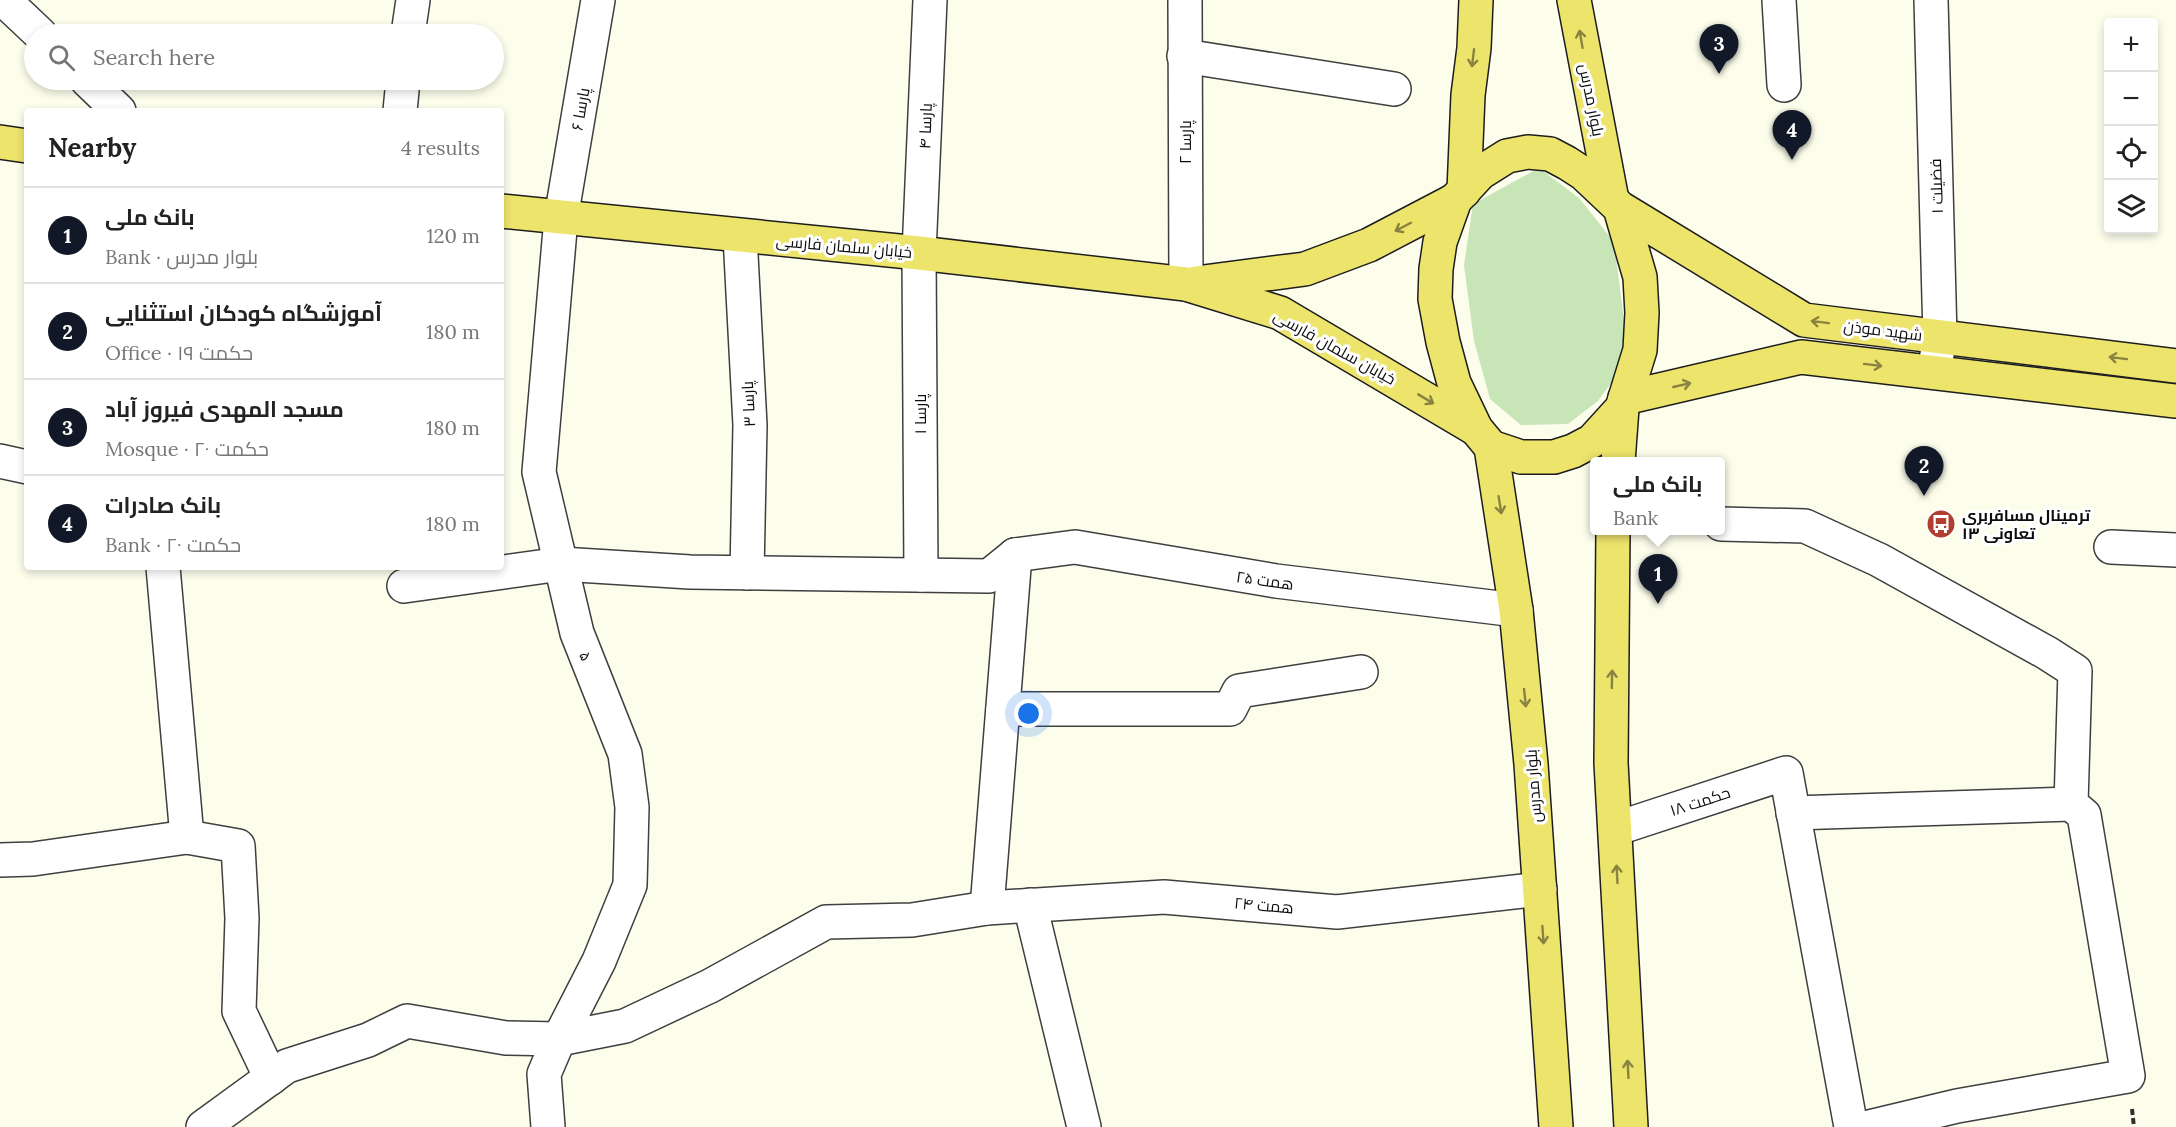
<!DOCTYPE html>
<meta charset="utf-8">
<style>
:root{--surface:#fff;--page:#f2f2f2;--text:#222;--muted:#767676;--line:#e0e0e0;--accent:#111827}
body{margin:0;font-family:Lora,Cairo,serif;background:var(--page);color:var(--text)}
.controls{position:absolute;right:18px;top:18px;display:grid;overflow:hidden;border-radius:6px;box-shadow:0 3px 9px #0003}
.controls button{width:54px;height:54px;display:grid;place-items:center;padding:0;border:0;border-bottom:2px solid var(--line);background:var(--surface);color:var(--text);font:30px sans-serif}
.you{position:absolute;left:1029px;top:714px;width:21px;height:21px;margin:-15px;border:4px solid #fff;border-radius:50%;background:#1a73e8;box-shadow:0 0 0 9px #1a73e833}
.badge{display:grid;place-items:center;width:39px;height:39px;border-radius:50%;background:var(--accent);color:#fff;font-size:20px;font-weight:700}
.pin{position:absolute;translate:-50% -50px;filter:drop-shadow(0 2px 3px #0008)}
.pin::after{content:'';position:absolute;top:32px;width:21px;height:18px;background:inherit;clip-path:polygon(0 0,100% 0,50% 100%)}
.popup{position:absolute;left:1590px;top:457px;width:135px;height:78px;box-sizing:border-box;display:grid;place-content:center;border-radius:6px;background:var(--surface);filter:drop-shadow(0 2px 4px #0005);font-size:20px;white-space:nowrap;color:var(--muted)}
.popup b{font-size:22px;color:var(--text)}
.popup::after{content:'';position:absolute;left:50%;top:100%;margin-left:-12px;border:12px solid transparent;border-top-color:var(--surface)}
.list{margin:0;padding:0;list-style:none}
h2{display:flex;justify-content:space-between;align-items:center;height:78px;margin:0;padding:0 24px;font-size:26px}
h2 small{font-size:20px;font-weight:400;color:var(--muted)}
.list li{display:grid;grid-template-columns:39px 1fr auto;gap:18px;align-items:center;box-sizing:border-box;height:96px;padding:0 24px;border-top:2px solid var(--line)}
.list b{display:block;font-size:22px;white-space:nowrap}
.list p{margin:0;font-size:20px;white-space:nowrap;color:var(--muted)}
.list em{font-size:20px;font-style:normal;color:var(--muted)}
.icon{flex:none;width:33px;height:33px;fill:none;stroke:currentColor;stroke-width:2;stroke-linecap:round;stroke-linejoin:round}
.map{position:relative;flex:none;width:2176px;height:1127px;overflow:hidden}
.search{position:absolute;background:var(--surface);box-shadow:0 3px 9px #0003;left:24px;top:24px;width:480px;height:66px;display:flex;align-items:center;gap:15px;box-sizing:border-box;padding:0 21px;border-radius:33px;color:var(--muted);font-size:22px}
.panel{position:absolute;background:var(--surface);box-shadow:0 3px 9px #0003;left:24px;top:108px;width:480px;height:462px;border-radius:6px}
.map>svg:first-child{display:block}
.green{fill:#c8e5b8}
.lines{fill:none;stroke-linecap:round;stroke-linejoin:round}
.minor-casing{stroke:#3f3f3f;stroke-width:36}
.major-casing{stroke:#1d1d1d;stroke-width:36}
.path{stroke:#2e2e2e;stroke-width:4;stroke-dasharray:6 3;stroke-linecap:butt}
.minor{stroke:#fff;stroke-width:33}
.major{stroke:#ede46c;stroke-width:33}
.oneway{stroke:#888341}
.labels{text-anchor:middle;stroke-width:6;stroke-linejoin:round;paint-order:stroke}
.street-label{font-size:16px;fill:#0c0c0c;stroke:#fff}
.poi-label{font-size:16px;font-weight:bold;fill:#0c0c0c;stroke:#fff;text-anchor:start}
</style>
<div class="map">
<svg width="2176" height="1127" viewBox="0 0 2176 1127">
<rect width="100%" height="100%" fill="#fdfdec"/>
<path class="green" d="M1539,168L1579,198L1614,242L1626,336L1614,379L1598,401L1568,424L1521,425L1490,399L1474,341L1464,265L1473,204Z"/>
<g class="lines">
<g class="minor-casing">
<g id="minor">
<path d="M4,0L40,34"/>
<path d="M1185,0L1186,284"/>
<path d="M1779,0L1784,85"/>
<path d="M1931,0L1940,337L1934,372"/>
<path d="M408,34L413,0"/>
<path d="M1184,56L1394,89"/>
<path d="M87,80L119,111"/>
<path d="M400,111L403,80"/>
<path d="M740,236L750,425L747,573"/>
<path d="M0,461L27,467"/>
<path d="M1721,524L1805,526L1879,560L2047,653L2075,671L2071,804L2084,815L2128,1076L1957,1106L1869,1127"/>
<path d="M2111,547L2176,550"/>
<path d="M1015,555L1075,547L1276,581L1516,610"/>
<path d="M163,567L187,837L238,846L242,918L239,1011L271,1078"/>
<path d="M921,575L919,253L930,0"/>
<path d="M404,586L561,564L690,572L989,576L1015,555"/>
<path d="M1003,709H1230L1239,691L1361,672"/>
<path d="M1793,813L2071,804"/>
<path d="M1615,829L1786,773L1851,1127"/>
<path d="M0,860L33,859L187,837"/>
<path d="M1030,905L1084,1127"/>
<path d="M987,908L1015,555"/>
<path d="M203,1127L287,1066L368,1040L407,1021L506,1038L559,1039L625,1026L710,986L826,922L912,920L987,908L1164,897L1337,912L1540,889"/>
<path d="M548,1127L544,1074L559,1039L599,961L630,885L632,807L625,754L577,633L539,472L561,218L598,0"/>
</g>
</g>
<g class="major-casing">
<g id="major">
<path d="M1574,0L1612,200"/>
<path d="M0,142L27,146"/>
<path d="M1464,191L1468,95L1474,48L1476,0"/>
<path d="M1620,208L1640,277L1642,313L1640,350L1622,408L1592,441L1573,451L1554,457H1521L1491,447L1476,429L1454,383L1443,342L1435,299L1436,269L1440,242L1455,200L1480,173L1507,156L1528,152L1550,154L1567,163L1584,174L1620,208L1804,320L2176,366"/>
<path d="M501,211L919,253L1186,284L1280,313L1476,429"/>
<path d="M1196,283L1305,269L1369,245L1455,200"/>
<path d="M1625,398L1801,357L2176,401"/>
<path d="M1491,447L1516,610L1531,764L1556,1127"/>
<path d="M1618,462L1622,408"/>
<path d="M1613,530L1611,763L1631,1127"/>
</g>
</g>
<path class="path" d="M2132,1109L2134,1127"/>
<use href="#minor" class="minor"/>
<use href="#major" class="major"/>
</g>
<defs><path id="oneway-shaft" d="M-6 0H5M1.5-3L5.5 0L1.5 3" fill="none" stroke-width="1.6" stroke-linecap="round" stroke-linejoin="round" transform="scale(1.5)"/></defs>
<g class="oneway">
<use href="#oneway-shaft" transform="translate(1581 39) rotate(-100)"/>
<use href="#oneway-shaft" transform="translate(1473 58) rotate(97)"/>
<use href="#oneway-shaft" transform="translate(1403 227) rotate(152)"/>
<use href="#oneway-shaft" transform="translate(1820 322) rotate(-173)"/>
<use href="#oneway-shaft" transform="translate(2118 358) rotate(-173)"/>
<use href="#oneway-shaft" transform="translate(1873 365) rotate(7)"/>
<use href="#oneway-shaft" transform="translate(1682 385) rotate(-13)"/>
<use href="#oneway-shaft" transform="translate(1426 399) rotate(31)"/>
<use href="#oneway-shaft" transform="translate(1500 505) rotate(81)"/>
<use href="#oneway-shaft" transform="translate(1612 679) rotate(-89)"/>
<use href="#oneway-shaft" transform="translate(1525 698) rotate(84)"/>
<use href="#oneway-shaft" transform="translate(1617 874) rotate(-93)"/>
<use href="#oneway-shaft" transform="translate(1543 935) rotate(86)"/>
<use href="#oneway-shaft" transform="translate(1628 1069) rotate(-93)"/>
</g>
<defs>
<g id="bus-disc" transform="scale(1.5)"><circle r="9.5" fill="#af4030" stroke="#fff"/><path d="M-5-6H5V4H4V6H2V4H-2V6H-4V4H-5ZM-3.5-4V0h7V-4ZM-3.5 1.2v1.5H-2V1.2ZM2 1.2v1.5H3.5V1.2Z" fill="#fff"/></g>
</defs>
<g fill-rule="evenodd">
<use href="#bus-disc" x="1941" y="524"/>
</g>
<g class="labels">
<g class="street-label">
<text transform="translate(1592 100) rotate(79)" y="6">بلوار مدرس</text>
<text transform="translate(580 109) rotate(-80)" y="6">پارسا ۶</text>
<text transform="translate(925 126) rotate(-88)" y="6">پارسا ۴</text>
<text transform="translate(1185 142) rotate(-90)" y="6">پارسا ۲</text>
<text transform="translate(1936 186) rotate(-92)" y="6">فضیلت ۱</text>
<text transform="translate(844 246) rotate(5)" y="6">خیابان سلمان فارسی</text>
<text transform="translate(1883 330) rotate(7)" y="6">شهید موذن</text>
<text transform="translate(1335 347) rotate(29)" y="6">خیابان سلمان فارسی</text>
<text transform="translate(748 404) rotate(-93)" y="6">پارسا ۳</text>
<text transform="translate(920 414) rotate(-90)" y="6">پارسا ۱</text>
<text transform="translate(1265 580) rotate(8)" y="6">همت ۲۵</text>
<text transform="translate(586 656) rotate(68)" y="6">۵</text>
<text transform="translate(1533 786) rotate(-94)" y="6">بلوار مدرس</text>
<text transform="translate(1700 801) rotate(-18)" y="6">حکمت ۱۸</text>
<text transform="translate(1264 905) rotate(5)" y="6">همت ۲۴</text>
</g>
<g class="poi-label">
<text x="1962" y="521">ترمینال مسافربری<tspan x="1962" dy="18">تعاونی ۱۳</tspan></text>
</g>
</g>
</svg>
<div class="controls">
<button>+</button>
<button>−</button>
<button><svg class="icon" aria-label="locate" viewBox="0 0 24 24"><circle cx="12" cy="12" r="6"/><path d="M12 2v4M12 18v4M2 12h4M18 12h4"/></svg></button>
<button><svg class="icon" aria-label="layers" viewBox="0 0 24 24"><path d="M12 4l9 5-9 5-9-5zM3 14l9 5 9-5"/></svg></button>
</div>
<div class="you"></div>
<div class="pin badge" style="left:1658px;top:604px">1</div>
<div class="popup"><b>بانک ملی</b>Bank</div>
<div class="pin badge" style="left:1924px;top:496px">2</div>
<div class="pin badge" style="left:1719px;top:74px">3</div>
<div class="pin badge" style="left:1792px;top:160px">4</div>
<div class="search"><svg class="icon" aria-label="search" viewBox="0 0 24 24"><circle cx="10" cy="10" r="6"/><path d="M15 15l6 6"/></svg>Search here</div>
<section class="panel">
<h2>Nearby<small>4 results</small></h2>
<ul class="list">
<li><span class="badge">1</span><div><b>بانک ملی</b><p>Bank · بلوار مدرس</p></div><em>120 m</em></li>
<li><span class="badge">2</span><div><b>آموزشگاه کودکان استثنایی</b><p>Office · حکمت ۱۹</p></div><em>180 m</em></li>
<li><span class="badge">3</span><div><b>مسجد المهدی فیروز آباد</b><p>Mosque · حکمت ۲۰</p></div><em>180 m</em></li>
<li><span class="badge">4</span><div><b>بانک صادرات</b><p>Bank · حکمت ۲۰</p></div><em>180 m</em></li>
</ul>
</section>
</div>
